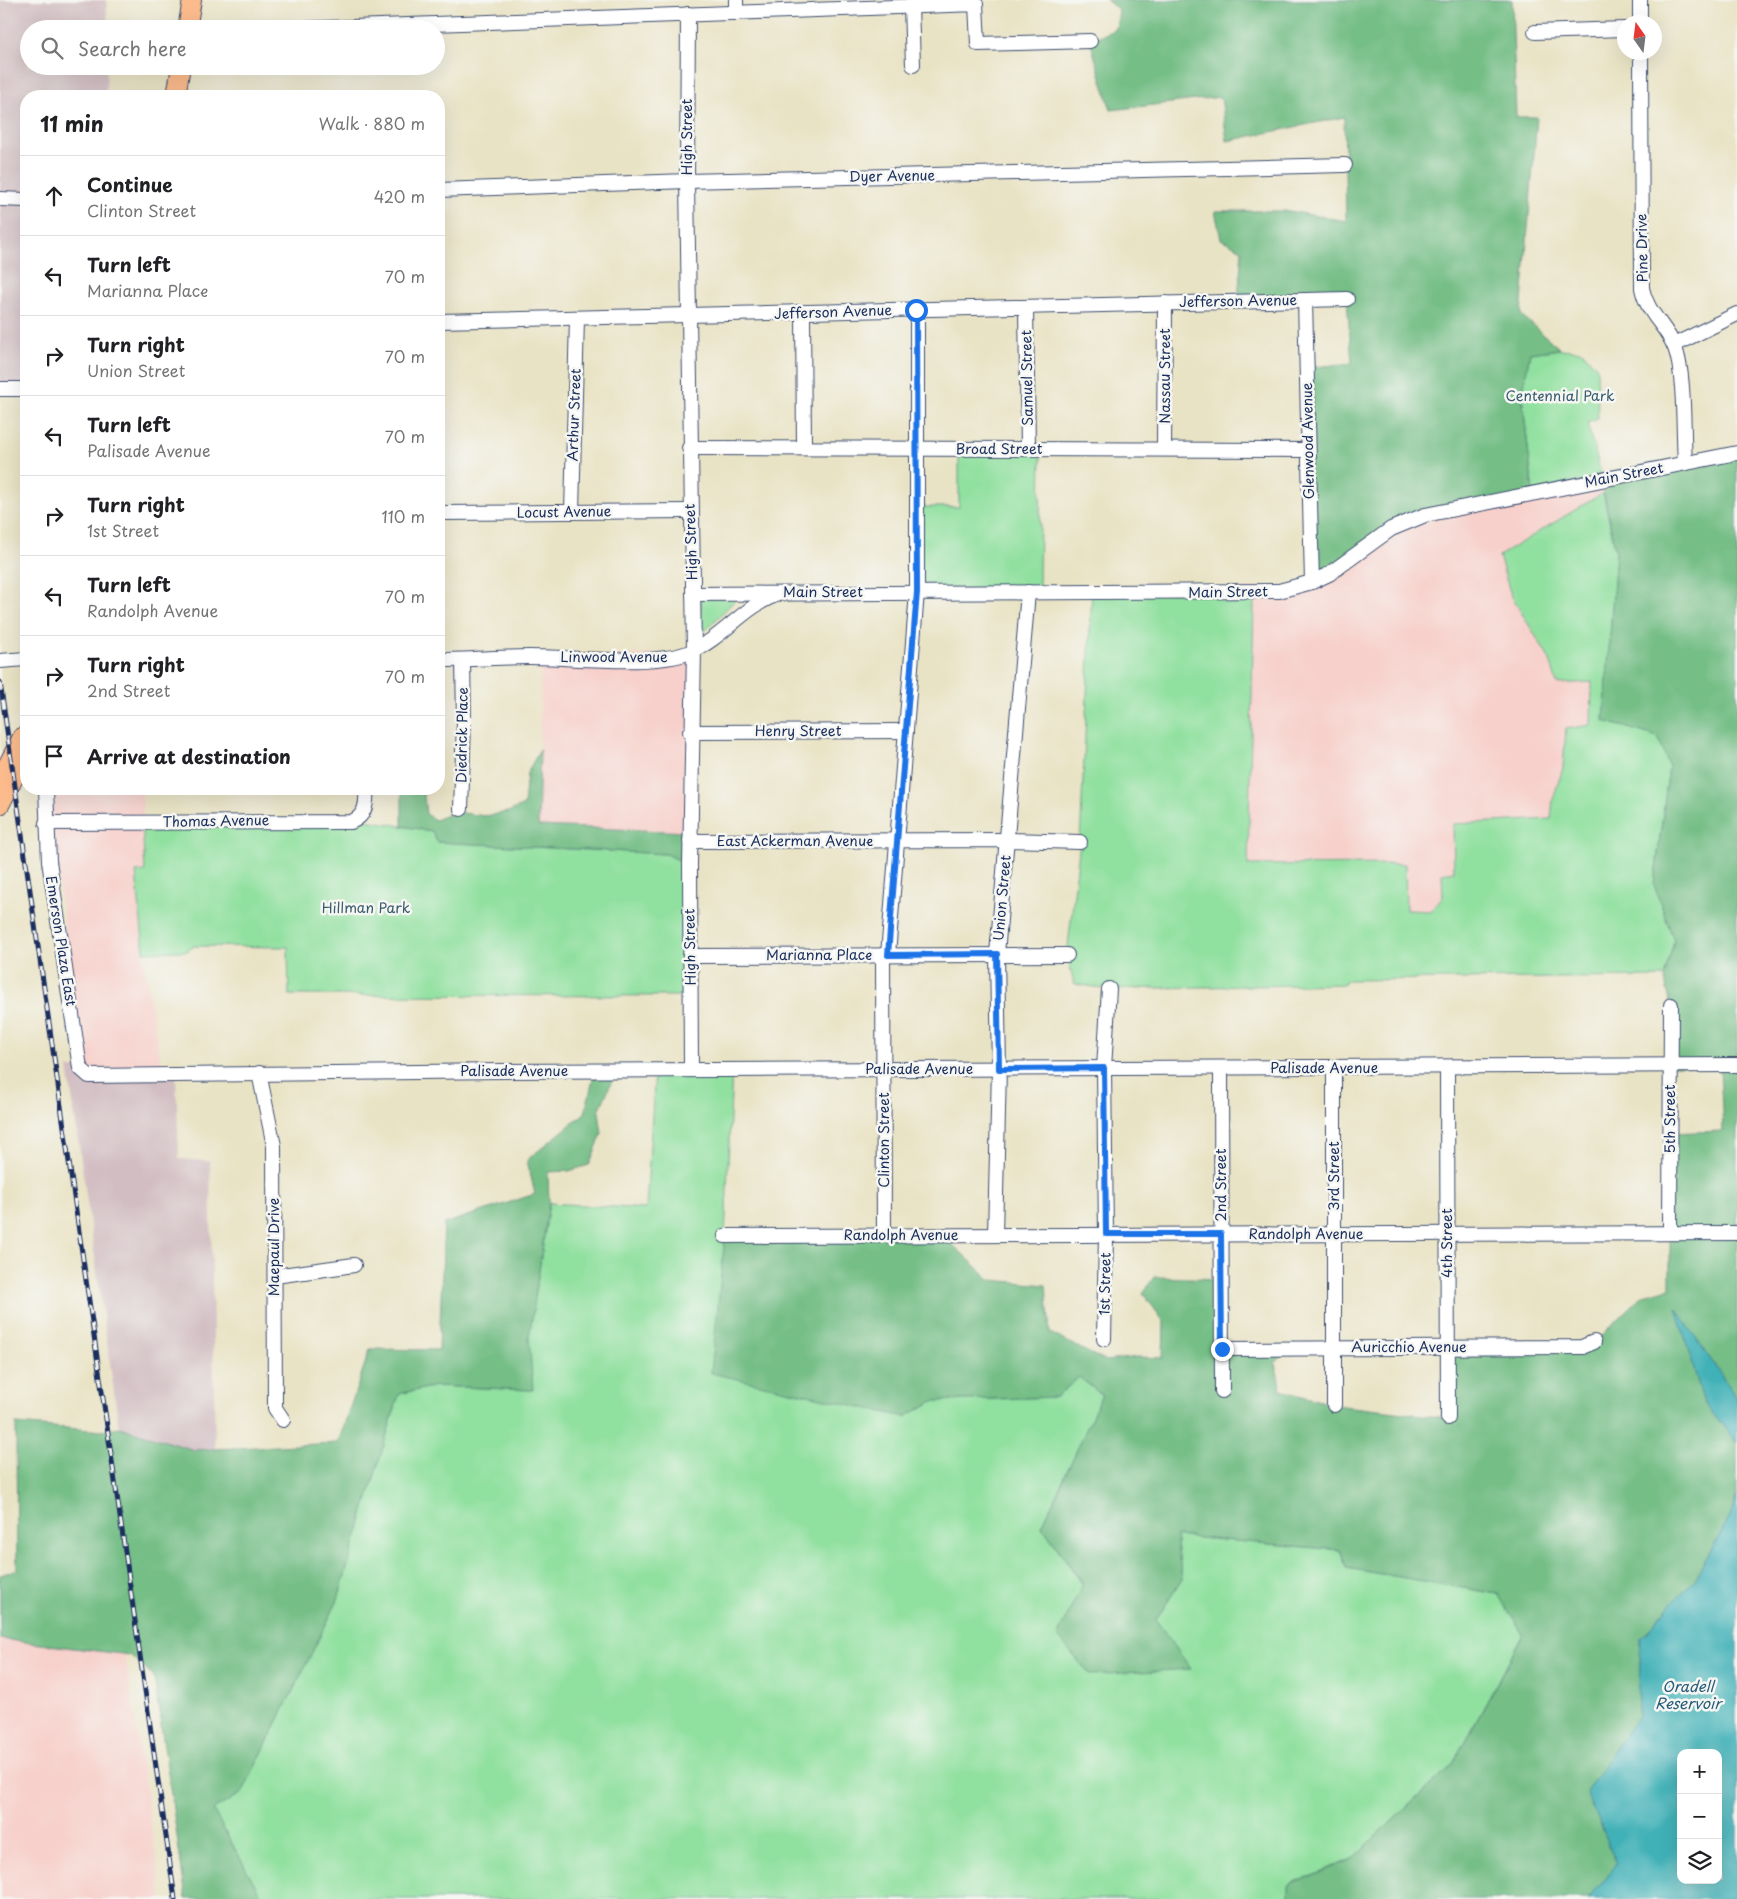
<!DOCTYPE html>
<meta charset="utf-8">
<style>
:root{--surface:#fff;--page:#f2f2f2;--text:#202124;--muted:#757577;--line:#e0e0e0}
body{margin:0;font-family:"Playpen Sans",sans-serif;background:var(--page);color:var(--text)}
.controls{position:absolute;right:15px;bottom:15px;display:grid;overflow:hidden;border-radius:10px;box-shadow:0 5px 20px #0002}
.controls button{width:45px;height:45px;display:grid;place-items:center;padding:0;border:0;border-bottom:1px solid var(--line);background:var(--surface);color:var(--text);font:25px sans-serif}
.compass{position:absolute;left:1617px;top:15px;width:45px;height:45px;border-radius:50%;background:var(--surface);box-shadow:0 5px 20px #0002;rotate:346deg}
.stop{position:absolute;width:15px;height:15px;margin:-11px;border:4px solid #1a73e8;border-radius:50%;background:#fff}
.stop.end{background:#1a73e8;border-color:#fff;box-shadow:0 1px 5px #0008}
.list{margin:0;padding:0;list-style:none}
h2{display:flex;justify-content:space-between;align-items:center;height:65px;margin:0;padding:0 20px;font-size:21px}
h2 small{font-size:16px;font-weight:400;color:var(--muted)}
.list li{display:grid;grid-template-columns:32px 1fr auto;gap:15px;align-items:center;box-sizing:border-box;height:80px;padding:0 20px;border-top:1px solid var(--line)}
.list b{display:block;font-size:19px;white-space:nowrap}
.list p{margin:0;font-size:16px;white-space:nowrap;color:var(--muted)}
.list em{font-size:16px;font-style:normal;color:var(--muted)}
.icon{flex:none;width:28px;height:28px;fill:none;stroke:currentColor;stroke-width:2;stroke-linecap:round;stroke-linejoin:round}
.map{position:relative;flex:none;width:1737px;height:1899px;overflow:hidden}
.search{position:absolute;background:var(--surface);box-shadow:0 5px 20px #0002;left:20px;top:20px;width:425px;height:55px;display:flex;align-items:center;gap:12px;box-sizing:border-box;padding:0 18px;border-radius:28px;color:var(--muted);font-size:19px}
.panel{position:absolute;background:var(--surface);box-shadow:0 5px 20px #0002;left:20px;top:90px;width:425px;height:705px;border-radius:20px}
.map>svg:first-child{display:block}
.built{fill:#f7d0cb}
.industrial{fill:#d2bec2}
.green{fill:#90e09f;stroke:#56887e}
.forest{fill:#74be86;stroke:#487672}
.water{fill:#40b1b7;stroke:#2e708a;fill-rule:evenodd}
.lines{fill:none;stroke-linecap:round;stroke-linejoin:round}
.minor-casing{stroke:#3a4a6d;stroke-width:16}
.major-casing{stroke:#3a4a6d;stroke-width:20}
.minor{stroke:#fff;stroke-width:14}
.major{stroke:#fbbb8d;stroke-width:18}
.rail-casing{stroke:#1b2f5e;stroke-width:5}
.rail{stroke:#f6f6f2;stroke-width:3;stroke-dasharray:9;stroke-linecap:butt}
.route{stroke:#1a73e8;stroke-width:6}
.labels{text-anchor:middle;stroke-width:5;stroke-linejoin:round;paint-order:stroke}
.street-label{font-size:14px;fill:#1b2f5e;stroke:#f6f6f2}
.park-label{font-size:14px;fill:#385b6e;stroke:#f6f6f2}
.water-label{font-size:15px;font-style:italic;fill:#285c7d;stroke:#f6f6f2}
</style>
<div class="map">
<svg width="1737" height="1899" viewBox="0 0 1737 1899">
<rect width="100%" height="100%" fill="#f6f6f2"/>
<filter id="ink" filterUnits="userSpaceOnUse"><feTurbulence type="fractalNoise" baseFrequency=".02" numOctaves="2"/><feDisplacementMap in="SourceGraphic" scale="10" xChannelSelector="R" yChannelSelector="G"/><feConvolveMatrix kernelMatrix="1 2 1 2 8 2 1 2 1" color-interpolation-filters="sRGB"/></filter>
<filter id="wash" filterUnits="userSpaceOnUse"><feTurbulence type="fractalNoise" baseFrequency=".0096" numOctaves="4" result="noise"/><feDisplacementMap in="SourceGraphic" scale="20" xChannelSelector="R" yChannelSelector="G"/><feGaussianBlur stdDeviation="1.12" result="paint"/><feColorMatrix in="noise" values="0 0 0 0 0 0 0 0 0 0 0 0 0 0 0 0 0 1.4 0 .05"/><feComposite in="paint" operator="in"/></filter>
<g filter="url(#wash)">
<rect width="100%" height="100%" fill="#e9e3c5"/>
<g class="built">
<path d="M1601,480L1616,552L1674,941L1664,977L1349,980L1109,989L1074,984L1067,955L1080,842L1092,592L1295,588L1391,529Z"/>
<path d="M691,653L690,832L538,826L541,658Z"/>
<path d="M46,789H142L145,871L136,873L143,957L163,1075L84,1073Z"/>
<path d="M0,1639L125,1654L162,1899H0Z"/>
</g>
<g class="industrial">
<path d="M0,0H106L108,23V29H29V66H107L106,96H26V389H0Z"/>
<path d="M68,1068H80L84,1073L176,1075L179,1159L210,1161L215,1449L194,1450L119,1427Z"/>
</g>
<g class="green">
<path d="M1560,349L1582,351L1597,368L1598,419L1587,423L1603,480L1533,493L1522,394L1530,353Z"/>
<path d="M959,449H1041L1039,592H917V507H959Z"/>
<path d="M1603,493L1616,552L1604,721L1659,737L1669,766L1654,884L1674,941L1664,977L1349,980L1345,981V984L1109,989L1074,984L1067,955L1080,842L1092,592H1264L1254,601L1248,865L1405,864L1406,910L1431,911L1443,896L1442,873L1454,871L1453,824L1551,819L1553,799L1563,768L1566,729L1591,725L1592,682L1557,684L1550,660L1511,595L1499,556Z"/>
<path d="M701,598H737L704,632L700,629Z"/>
<path d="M359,819L432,831L437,842L666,854L690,865V996L289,995L288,947L194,946L187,951L144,952L136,872L145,871L142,823Z"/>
<path d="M655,1070H732L725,1236L905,1417L933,1401L1056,1397L1079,1377L1102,1395L1042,1526L1083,1585L1058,1636L1156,1620L1182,1579L1176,1536L1340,1550L1347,1568L1498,1594L1523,1634L1454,1763L1352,1859L1289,1885L1288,1899H263L213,1810L242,1793L337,1602L399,1394L436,1386L532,1390L529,1338L549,1203L646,1209Z"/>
</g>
<g class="forest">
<path d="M1106,0H1512L1516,117H1537L1521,315L1560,349L1530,353L1522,394L1533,493L1425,515L1312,582L1306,368L1352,363L1347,299L1238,301L1242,250L1221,239L1215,211H1289L1346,221L1344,117L1227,141L1221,97L1111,110L1090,41L1116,29L1119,10Z"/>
<path d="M1737,453V1399L1677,1310L1704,1403L1737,1443V1495L1730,1517L1693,1581L1641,1637L1638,1716L1586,1791L1617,1864L1588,1899H1288V1886L1352,1859L1454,1763L1523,1635L1498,1594L1347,1568L1340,1550L1176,1536L1182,1579L1156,1620L1191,1669L1090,1675L1057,1636L1083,1584L1042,1526L1102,1395L1079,1377L1056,1397L933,1401L905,1417L711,1373L725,1236L942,1235L991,1280L1046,1285L1050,1333L1105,1361L1139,1357L1163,1358L1164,1322L1143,1293L1154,1277L1222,1279V1348H1291L1275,1363L1281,1390L1334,1405L1448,1418V1347L1595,1342L1643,1295L1670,1288V1133L1723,1131L1720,1066H1670L1671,1005L1664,977L1674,941L1654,885L1669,766L1658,737L1604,721L1616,552L1601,480Z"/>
<path d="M540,750L538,826L690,832V865L666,854L437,842L432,831L402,826V789H423L426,814L435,820L455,812L485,816L508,812L524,805L527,773Z"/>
<path d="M595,1071H616L599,1111L602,1134L589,1165L569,1171L548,1172L549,1203L529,1338L533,1390L436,1386L399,1394L337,1602L242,1793L213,1810L263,1899H186L154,1676L130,1655L0,1639V1575L17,1570L16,1424L102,1431L119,1427L194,1450L338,1443L370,1349L439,1350L444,1224L535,1194L527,1160L585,1113Z"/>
</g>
<g class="water">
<path d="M1676,1308L1737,1399V1443L1704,1403Z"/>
<path d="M1737,1495V1899H1588L1617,1864L1586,1791L1638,1716L1641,1637L1693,1581L1730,1517ZM1681,1753H1718V1880H1681Z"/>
</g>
</g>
<g filter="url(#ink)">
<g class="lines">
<g class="minor-casing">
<g id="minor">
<path d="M736,0V13"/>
<path d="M1640,0V22"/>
<path d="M911,6L913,65"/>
<path d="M688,14L687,181L694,650L690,865L691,1070"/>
<path d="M299,29L976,4L978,44L1090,41"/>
<path d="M1535,32L1624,29"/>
<path d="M1641,52L1642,288C1647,314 1666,325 1675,348C1685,373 1683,433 1685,463"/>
<path d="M439,190L687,181L1345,165"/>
<path d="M0,199L26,200"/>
<path d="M1305,300L1312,582"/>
<path d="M1026,307L1028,449"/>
<path d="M803,313L804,448"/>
<path d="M439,321L1347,299"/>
<path d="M1674,345L1737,314"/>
<path d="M0,389H26"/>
<path d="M689,448L1308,450"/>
<path d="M1164,449L1165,303"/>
<path d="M572,512L577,318"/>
<path d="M439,513L690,511"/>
<path d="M693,594L1279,591L1312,582L1329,574L1391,529L1425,515L1737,453"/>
<path d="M439,660C469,660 500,657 530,657C572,657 655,667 690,652C723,638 743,607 776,595"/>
<path d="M0,661L26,659"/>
<path d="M690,732L906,731"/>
<path d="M46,789L49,861L80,1068L89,1076L503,1071L1737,1065"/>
<path d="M461,809L464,723L463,660"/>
<path d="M46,823L351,822C366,816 367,803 366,789"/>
<path d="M690,841L1007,840L1080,842"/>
<path d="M883,955L884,1235"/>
<path d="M888,955L917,592V310"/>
<path d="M690,956L1067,955"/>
<path d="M1447,1067L1448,1418"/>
<path d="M1221,1068L1222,1391"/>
<path d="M259,1073L274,1146L275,1408L283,1420"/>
<path d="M1670,1233L1671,1005"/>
<path d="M995,1235L999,1069L997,954L1028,592"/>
<path d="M725,1236L1737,1233"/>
<path d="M275,1276L354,1265"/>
<path d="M1104,1339L1106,1234L1104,1068L1109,989"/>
<path d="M1222,1349L1582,1347L1594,1342"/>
<path d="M1334,1405V1068"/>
</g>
</g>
<g class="major-casing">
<g id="major">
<path d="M187,29L192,0"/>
<path d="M176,96L181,66"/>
<path d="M0,779L22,737L26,735"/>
<path d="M0,805L26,755"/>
</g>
</g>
<use href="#minor" class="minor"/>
<use href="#major" class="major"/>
<g class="rail-casing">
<path id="rail" d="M0,682L175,1899"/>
</g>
<use href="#rail" class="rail"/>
</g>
</g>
<g class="lines" filter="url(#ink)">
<path class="route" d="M916,310L917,592L888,955L997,954L999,1069L1104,1068L1106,1234H1221L1222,1349"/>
</g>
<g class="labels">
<g class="street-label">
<text transform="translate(687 137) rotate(-90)" y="5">High Street</text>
<text transform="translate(892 176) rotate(-1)" y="5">Dyer Avenue</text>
<text transform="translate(1642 248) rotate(-91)" y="5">Pine Drive</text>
<text transform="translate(1238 301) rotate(-1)" y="5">Jefferson Avenue</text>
<text transform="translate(833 312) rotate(-2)" y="5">Jefferson Avenue</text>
<text transform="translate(1165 376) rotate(-90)" y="5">Nassau Street</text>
<text transform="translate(1027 378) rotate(-91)" y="5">Samuel Street</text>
<text transform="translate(574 415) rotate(-88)" y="5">Arthur Street</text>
<text transform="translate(1308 441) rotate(-91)" y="5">Glenwood Avenue</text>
<text x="999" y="454">Broad Street</text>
<text transform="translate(1624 475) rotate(-11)" y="5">Main Street</text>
<text transform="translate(564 512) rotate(-1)" y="5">Locust Avenue</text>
<text transform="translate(691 542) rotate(-92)" y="5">High Street</text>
<text x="823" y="597">Main Street</text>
<text transform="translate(1228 592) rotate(-1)" y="5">Main Street</text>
<text x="614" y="662">Linwood Avenue</text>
<text x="798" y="736">Henry Street</text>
<text transform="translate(462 735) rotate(-89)" y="5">Diedrick Place</text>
<text transform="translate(216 821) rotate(-1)" y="5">Thomas Avenue</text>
<text x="795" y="846">East Ackerman Avenue</text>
<text transform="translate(1002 898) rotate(-85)" y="5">Union Street</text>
<text transform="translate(61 941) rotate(81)" y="5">Emerson Plaza East</text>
<text transform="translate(690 947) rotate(-91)" y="5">High Street</text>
<text x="819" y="960">Marianna Place</text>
<text x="1324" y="1073">Palisade Avenue</text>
<text x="919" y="1074">Palisade Avenue</text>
<text x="514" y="1076">Palisade Avenue</text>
<text transform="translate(1670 1119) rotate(-90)" y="5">5th Street</text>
<text transform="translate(884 1140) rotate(-90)" y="5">Clinton Street</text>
<text transform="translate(1334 1176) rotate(-90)" y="5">3rd Street</text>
<text transform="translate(1221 1185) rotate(-90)" y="5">2nd Street</text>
<text x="1306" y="1239">Randolph Avenue</text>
<text x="901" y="1240">Randolph Avenue</text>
<text transform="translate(1447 1243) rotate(-90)" y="5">4th Street</text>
<text transform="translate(274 1247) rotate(-90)" y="5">Maepaul Drive</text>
<text transform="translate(1105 1284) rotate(-89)" y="5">1st Street</text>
<text x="1409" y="1352">Auricchio Avenue</text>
</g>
<g class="park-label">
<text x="1560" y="401">Centennial Park</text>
<text x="366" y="913">Hillman Park</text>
</g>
<g class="water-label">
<text x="1688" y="1692">Oradell<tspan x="1688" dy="17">Reservoir</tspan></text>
</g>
</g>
</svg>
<div class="controls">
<button>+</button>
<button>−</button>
<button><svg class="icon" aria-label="layers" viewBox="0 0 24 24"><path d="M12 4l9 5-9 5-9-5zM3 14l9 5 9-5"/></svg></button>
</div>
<svg class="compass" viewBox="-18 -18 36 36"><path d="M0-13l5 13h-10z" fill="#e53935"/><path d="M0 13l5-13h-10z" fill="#757577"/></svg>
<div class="stop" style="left:916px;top:310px"></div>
<div class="stop end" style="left:1222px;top:1349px"></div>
<div class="search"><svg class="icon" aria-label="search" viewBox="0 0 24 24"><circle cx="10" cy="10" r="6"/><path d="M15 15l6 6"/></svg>Search here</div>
<section class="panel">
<h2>11 min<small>Walk · 880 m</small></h2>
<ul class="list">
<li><svg class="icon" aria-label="ahead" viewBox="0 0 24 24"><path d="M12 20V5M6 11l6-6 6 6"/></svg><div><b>Continue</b><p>Clinton Street</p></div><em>420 m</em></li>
<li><svg class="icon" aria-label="left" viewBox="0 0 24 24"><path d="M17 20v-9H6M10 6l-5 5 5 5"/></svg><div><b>Turn left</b><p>Marianna Place</p></div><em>70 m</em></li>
<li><svg class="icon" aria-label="right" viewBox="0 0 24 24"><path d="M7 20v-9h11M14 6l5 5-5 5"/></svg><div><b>Turn right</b><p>Union Street</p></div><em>70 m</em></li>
<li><svg class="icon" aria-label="left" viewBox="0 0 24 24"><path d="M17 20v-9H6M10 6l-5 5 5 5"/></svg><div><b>Turn left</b><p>Palisade Avenue</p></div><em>70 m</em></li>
<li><svg class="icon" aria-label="right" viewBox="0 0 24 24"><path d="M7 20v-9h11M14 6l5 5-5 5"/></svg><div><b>Turn right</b><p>1st Street</p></div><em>110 m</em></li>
<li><svg class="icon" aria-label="left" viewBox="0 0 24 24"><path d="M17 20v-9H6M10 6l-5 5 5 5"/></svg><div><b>Turn left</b><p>Randolph Avenue</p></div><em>70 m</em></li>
<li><svg class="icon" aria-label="right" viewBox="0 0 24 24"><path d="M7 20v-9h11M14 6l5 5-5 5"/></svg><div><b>Turn right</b><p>2nd Street</p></div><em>70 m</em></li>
<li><svg class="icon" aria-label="arrive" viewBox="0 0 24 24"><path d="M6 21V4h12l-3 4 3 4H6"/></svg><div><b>Arrive at destination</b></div></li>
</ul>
</section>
</div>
